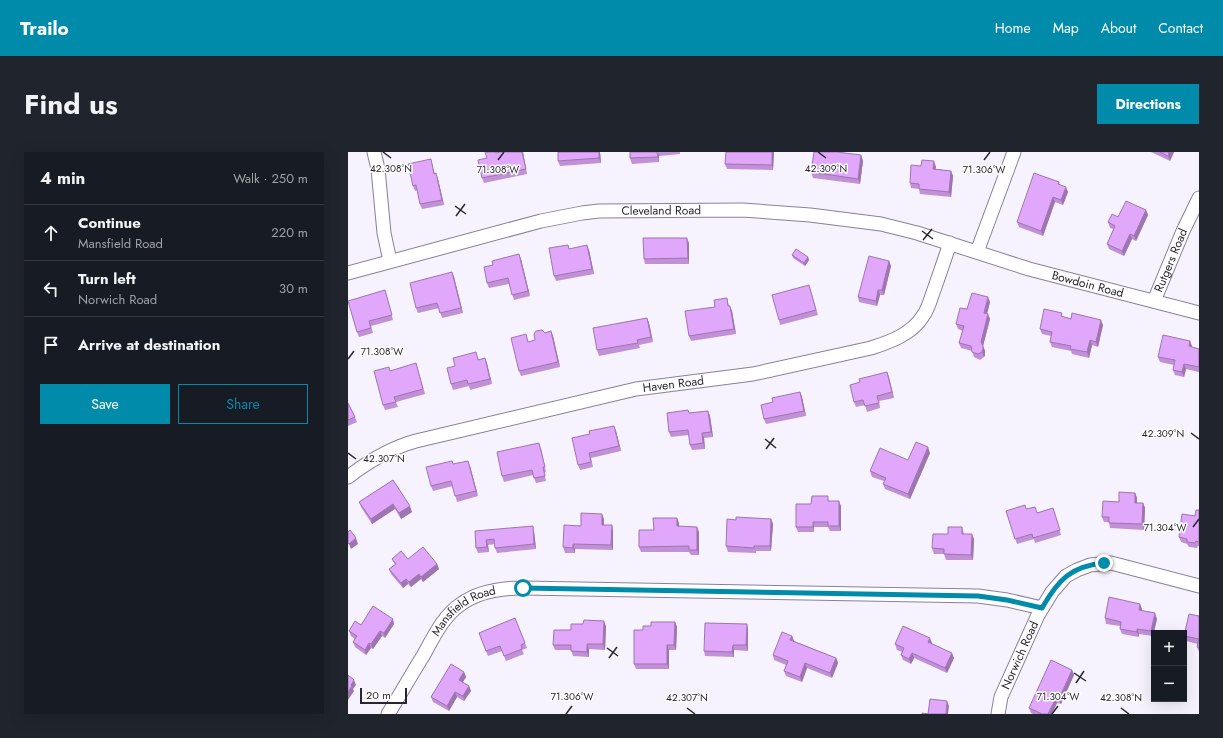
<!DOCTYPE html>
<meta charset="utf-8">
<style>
:root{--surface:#171b24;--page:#20242c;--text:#f1f3f6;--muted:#9ea1a6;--line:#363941;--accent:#018baa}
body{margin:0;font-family:Jost,sans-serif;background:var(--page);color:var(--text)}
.controls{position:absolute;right:12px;bottom:12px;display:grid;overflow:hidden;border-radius:0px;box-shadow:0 4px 16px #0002}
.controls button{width:36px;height:36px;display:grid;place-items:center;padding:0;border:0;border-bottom:1px solid var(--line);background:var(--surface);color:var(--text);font:20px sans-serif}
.scale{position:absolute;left:12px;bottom:10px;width:47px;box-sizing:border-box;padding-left:4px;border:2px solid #2a2631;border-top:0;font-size:11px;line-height:14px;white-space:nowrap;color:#2a2631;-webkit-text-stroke:3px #fff;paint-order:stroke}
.stop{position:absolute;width:12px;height:12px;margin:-9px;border:3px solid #018baa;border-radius:50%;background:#fff}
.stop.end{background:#018baa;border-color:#fff;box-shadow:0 1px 4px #0008}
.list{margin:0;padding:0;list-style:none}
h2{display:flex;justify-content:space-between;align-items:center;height:52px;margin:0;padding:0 16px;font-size:17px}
h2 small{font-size:13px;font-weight:400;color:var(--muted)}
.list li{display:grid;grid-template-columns:26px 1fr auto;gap:12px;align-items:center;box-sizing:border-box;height:56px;padding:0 16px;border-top:1px solid var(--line)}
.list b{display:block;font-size:15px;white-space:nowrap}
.list p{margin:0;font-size:13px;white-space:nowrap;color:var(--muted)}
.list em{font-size:13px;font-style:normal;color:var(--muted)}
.actions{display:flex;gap:8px;padding:12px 16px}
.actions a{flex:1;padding:9px 0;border:1px solid var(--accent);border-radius:0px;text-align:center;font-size:14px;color:var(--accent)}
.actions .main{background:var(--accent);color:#fff}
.icon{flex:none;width:22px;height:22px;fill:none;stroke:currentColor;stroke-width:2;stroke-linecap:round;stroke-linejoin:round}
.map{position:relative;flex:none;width:851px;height:562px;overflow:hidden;border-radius:0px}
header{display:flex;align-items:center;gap:24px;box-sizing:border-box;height:56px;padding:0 20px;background:var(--accent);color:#fff}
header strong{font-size:19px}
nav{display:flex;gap:22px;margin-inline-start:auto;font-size:14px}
.intro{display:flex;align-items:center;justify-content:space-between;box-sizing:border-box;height:96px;padding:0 24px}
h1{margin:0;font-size:28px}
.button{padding:10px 18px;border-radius:0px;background:var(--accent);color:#fff;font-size:14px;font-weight:700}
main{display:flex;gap:24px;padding:0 24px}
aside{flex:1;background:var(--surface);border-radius:0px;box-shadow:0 4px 16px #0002}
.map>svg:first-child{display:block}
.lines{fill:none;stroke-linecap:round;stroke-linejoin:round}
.street-casing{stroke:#89819a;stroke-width:15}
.street{stroke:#fff;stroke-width:13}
.wall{fill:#c190d7}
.shaded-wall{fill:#9d75af}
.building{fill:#e0a7fa;stroke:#9d75af}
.route{stroke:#018baa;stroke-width:5}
.ticks{fill:none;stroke:#2a2631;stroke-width:1.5}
.labels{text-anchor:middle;stroke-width:3;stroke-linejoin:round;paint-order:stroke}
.street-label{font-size:12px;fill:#2a2631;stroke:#fff}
.ticks-label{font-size:10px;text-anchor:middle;fill:#2a2631;stroke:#fff;stroke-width:3;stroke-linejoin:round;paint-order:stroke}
</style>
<header>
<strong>Trailo</strong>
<nav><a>Home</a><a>Map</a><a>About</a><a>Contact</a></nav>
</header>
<div class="intro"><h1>Find us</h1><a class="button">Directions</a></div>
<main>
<aside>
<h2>4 min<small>Walk · 250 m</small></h2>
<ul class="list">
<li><svg class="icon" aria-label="ahead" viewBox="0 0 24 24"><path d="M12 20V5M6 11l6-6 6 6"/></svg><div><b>Continue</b><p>Mansfield Road</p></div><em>220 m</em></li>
<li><svg class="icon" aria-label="left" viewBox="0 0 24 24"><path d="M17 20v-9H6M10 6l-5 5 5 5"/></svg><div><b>Turn left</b><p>Norwich Road</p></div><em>30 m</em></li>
<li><svg class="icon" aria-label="arrive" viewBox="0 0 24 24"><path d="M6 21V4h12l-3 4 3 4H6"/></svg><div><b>Arrive at destination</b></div></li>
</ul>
<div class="actions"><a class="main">Save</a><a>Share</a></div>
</aside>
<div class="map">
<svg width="851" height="562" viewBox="0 0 851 562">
<rect width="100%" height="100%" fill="#f6f2fe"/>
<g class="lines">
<g class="street-casing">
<g id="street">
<path d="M26,0L30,17L36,81L42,109"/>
<path d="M629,100L666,0"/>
<path id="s1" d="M0,121L193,69L234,61L251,59L395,58L462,63L533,72L569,81L681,117L851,161"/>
<path id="s2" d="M806,149L835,79L851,46"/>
<path id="s3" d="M0,325C21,309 42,296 68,289L288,237L405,222L523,196C542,190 564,182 575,164C581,156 583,145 587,135C592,121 597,106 602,91"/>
<path id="s4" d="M40,562C52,543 63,523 75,504C85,486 95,464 113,452C131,439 153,436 175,436L630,444L659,448L694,456"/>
<path id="s5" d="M650,562L653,545L690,463L704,440L718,424L729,418L742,413L763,411L851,434"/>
</g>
</g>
<use href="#street" class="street"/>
</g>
<g class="wall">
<path d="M153,0H175L179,22L136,31L134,26L139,6L149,1Z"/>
<path d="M252,0L253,11L212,14L210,9Z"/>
<path d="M282,0H332V2L311,4V10L284,12L282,6Z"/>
<path d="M426,0L425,18L379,17L377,12Z"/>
<path d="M803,0H826L822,9Z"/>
<path d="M513,3L515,9L512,32L465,26L463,20Z"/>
<path d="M84,12L87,22L90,27L96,53L74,57L72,52L69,38L67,39L65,34Z"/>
<path d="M588,15L587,17L603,19L605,24L603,45L572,42L571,37L563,36L562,31Z"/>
<path d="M711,30L712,33L720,40L715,53L707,50L695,84L671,75L669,70Z"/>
<path d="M798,58L800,63L788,89L784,87L776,104L761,97L759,92L766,77L762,76L760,70L770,65Z"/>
<path d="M341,91V112H297L296,107Z"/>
<path d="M220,93L221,97L241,98L246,122L208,129L206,124Z"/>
<path d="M444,103L460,105L461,108L457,114L445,106Z"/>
<path d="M173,107L182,144L166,148L161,132L141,136L139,131Z"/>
<path d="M541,109L543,114L536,143H532L529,154L511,150L510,145Z"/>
<path d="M104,120L106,125L115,161L94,166L91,156L70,161L68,156Z"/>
<path d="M461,133L470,163L432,173L431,168Z"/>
<path d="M37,138L45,168L23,174L25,181L11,185L9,180Z"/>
<path d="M642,150L639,161L642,167L635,194L637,199V203L636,205L632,208L626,205L624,199L613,196L611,191L615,179L610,177L608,172L619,157Z"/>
<path d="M380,151L381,154L384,159L388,182L343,189L341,184L367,155Z"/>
<path d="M716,165L755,173L750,195L744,193L741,206L724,202L723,199L704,195L702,190L703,184L694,182L692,177Z"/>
<path d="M299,166L301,171L305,190L291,193L292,196L251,204L249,198Z"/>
<path d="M203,179L205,184L212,215L173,224L171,219L180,187V190L187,188L197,181Z"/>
<path d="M842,189L844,195L851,197V220L838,217L836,225L827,223L825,218L826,213L812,210L810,205Z"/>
<path d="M137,206L144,232L122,238L121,234L105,238L103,232L130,208Z"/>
<path d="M68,211L77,242L48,250L50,255L37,258L35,253L42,219Z"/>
<path d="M539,220L546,246L531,249L532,256L519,260L517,253L508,255L506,250L512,230Z"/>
<path d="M452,240L454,245L458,264L418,272L416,267L425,250Z"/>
<path d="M0,251L9,270L0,274Z"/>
<path d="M360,259L362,264L365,285L356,286L357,297L344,298L342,293L341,283L323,285L321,280L341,261Z"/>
<path d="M266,274L268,279L273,299L243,306L245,315L232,318L230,313L242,282Z"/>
<path d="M193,296L198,320H196L198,329L188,331L185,323L156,330L154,324Z"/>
<path d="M582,301L562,347L537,337L535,332L536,329L524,325L522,319L560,308Z"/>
<path d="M105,312L122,314L130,344L109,350L105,334L85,339L83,334Z"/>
<path d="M45,328L64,360L53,367L47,357L24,372L13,355L11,350Z"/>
<path d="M787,341L789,346V351H795L797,356L796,378L762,376L761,370H756L754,365L771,350Z"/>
<path d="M482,349L493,354V379H482L480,375H466V380H450L448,375L463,352Z"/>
<path d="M705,356L713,383L687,391L686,387L669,392L658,359L678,357L689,361Z"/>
<path d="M851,358V394H850L849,396L841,395L839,392L833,390L831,385Z"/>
<path d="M256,367V373H264L265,379V398L227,397V401H217L215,395L233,374Z"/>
<path d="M423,367L425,372L423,399H408V401L380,400L378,394L388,368Z"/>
<path d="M331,371V374L351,380V403H343L341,400H293L291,395L306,378Z"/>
<path d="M614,375L616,382L626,387L625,408H598L596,402H586L584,396L600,382Z"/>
<path d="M127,379H186L188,397L149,401L147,396V392L140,393L141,400L130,401L128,396Z"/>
<path d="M44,407H60L89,412L91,417L75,430L73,427L63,435L60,432L55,436L43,422L41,417L47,413Z"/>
<path d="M794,457L793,459L809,467L805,484L791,482V485L774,482L772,477V474L758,472L757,466Z"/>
<path d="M851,464V500L849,495L850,492L838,489L836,484V483Z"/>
<path d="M167,466L179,496L174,498L176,502L158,509L154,499L140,504L131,481Z"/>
<path d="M327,470L329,475L328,498H321V517H288L286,512L303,474Z"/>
<path d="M46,472L37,486L34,484L25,497L23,496L18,503L7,495L5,490L7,487L3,484L1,479L13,473Z"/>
<path d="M258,474L257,498L241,497V505L225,504L223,498H207L205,493L223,478Z"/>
<path d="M400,477V499L386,498V505L357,504L356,499Z"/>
<path d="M444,484L446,489L488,506L490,511L484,526L459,516L454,530L438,524L436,519L438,513L426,508L425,503Z"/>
<path d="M584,491V492L606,506L599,521L566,506L563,512L555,508L553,503L554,500L549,498L547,492Z"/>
<path d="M724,518L726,523L713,552L709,551L704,562H685L683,561L681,556Z"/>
<path d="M116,520L118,525L115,530L121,534L123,539L116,549L109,545L101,559L85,550L83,545Z"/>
</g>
<g class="shaded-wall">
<path d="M174,0H175L179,22L178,17Z"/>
<path d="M251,0H252L253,11L251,6Z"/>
<path d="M309,0L311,4V10Z"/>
<path d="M424,0H426L425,18L424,13Z"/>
<path d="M821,0H826L822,9L820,4Z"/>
<path d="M513,3L515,9L512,32L510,27Z"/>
<path d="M586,9L588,15L587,22L585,17Z"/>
<path d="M603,19L605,24L603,45L601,40Z"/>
<path d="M88,21L90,27L96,53L94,48Z"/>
<path d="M718,35L720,40L715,53L713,48Z"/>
<path d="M705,45L707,50L695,84L693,79Z"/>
<path d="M798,58L800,63L788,89L786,84Z"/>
<path d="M782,82L784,87L776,104L774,99Z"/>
<path d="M339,86L341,91V112L340,106Z"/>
<path d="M239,93L241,98L246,122L244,117Z"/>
<path d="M171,102L173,107L182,144L180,139Z"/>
<path d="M460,105L461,108L457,114L456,111Z"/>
<path d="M541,109L543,114L536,143L534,138Z"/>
<path d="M104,120L106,125L115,161L113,156Z"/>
<path d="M530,138L532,143L529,154L528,149Z"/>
<path d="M640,145L642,150L638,166L636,161Z"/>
<path d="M382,154L384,159L388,182L386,177Z"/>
<path d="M640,162L642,167L635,194L637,199V203L636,205L634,200L633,190Z"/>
<path d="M299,166L301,171L305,190L303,185Z"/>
<path d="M753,168L755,173L750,195L748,190Z"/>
<path d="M203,179L205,184L212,215L210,210Z"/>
<path d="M742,188L744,193L741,206L739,200Z"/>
<path d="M842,189L844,194L843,200L841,194Z"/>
<path d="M137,206L139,211L144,232L142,227Z"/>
<path d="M836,212L838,217L836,225L834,220Z"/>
<path d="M539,220L541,225L546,246L544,240Z"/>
<path d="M452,240L454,245L458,264L456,259Z"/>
<path d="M360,259L362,264L365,285L363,280Z"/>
<path d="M266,274L268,279L273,299L271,294Z"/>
<path d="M354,281L356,286L357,297L355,291Z"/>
<path d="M580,295L582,301L562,347L560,342Z"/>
<path d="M120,309L122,314L130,344L128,339Z"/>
<path d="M787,341L789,346V356L787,351Z"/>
<path d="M491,349L493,354V379L491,374Z"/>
<path d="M795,351L797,356L796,378L794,372Z"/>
<path d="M45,352L47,357L24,372L23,367Z"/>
<path d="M62,354L64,360L53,367L51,361Z"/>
<path d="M254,362L256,367V378L254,373Z"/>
<path d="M329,366L331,371V379L329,374Z"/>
<path d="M423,367L425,372L423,399L422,394Z"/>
<path d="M465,370L466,375V380L465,375Z"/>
<path d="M264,373L265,379V398L263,393Z"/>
<path d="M185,374L186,379L188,397L186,392Z"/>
<path d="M349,375L351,380V403L349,398Z"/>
<path d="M624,382L626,387L625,408L623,403Z"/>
<path d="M8,386L10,392L3,397L1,392Z"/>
<path d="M138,388L140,393L141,400L139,395Z"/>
<path d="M225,392L227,397V401L225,396Z"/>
<path d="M89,412L91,417L75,430L73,425Z"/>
<path d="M71,422L73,427L63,435L61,430Z"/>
<path d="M58,427L60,432L55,436L53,431Z"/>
<path d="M792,452L794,457L792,463L791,458Z"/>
<path d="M807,461L809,467L805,484L803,479Z"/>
<path d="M45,467L46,472L37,486L36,481Z"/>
<path d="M256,469L258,474L257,498L255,492Z"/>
<path d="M327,470L329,475L328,498L326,493Z"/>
<path d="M399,472L400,477V499L398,493Z"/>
<path d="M789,477L791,482V485L789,480Z"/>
<path d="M32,479L34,484L25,497L23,492Z"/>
<path d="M444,484L446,489L442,488Z"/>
<path d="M582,486L584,491L582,495L580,490Z"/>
<path d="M21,491L23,496L18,503L17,498Z"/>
<path d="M239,492L241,497V505L239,500Z"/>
<path d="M319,493L321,498V517L319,512Z"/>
<path d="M385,493L386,498V505L384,500Z"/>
<path d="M564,501L566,506L563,512L561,507Z"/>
<path d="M604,501L606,506L599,521L597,516Z"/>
<path d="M488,506L490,511L484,526L482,521Z"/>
<path d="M457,511L459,516L454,530L452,525Z"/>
<path d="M724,518L726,523L713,552L711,547Z"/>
<path d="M116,520L118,525L113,533L111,528Z"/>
<path d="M6,528L8,533L5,537L6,539L0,548V540L3,533Z"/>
<path d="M121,534L123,539L116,549L115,544Z"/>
<path d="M107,540L109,545L101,559L99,554Z"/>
<path d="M708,546L709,551L704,562H700Z"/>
<path d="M599,549L601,554L600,562H598Z"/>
</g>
<g class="building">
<path d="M137,0H148V1L153,0H174L178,17L134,26L130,8L139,6Z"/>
<path d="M210,0H251V6L210,9Z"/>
<path d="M282,0H309L310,5L282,6Z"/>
<path d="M378,0H424V13L377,12Z"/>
<path d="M466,0H489L513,3L510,27L463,20Z"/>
<path d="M812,0H821L820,4Z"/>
<path d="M83,7L86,22L88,21L94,48L72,52L68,33L65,34L60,12Z"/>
<path d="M574,8L586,9L585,17L603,19L601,40L571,37V32L562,31L563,13L573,14Z"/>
<path d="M686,21L711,30L710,32L718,35L713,48L705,45L693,79L669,70Z"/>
<path d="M778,49L798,58L786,84L782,82L774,99L759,92L767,74L760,70L764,62L770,65Z"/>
<path d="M295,86H339L340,106L296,107Z"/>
<path d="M220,93L221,97L239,93L244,117L206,124L201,96Z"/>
<path d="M448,97L460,105L456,111L444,103Z"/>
<path d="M171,102L180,139L164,143L160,126L139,131L136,115L145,113L144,109Z"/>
<path d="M521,104L541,109L534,138H530L528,149L510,145Z"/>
<path d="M104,120L113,156L92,161L89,151L68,156L62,131Z"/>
<path d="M461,133L468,158L431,168L424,143Z"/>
<path d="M37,138L44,163L21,169L23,176L9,180L0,149Z"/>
<path d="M624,141L640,145L636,161L640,162L633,190L635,194V197L634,200L630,202L624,200L623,194L611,191L616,174L608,172L612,156L619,157Z"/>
<path d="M379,146L380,154H382L386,177L341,184L337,159L367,155L366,148Z"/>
<path d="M696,157L714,161L713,164L723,167L724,161L753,168L748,190L742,188L739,200L722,197L723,194L702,190L704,180L692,177Z"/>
<path d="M299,166L303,185L289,188L290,191L249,198L245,176Z"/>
<path d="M194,178L197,181L203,179L210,210L171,219L163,186L178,182L180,190L187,188L186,182L188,179Z"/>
<path d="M815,183L842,189L841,194L851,197V215L836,212L834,220L825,218L827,208L810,205Z"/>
<path d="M128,200L130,208L137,206L142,227L120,232L119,228L103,232L99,216L107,214L105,206Z"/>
<path d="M68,211L75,237L46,245L48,250L35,253L26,219L41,215L42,219Z"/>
<path d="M539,220L544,240L529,244L531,251L517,254L515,248L506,250L502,233L512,230L511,227Z"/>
<path d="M452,240L456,259L416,267L413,253L425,250L424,246Z"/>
<path d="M0,251L7,265L0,268Z"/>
<path d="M340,258L341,261L360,259L363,280L354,281L355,291L342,293L340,278L321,280L319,261Z"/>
<path d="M266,274L271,294L241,301L243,310L230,313L224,286L242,282L241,279Z"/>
<path d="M568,290L580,295L560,342L535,332L538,326L522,319L532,296L560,308Z"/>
<path d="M191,291L197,315H195L197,324L186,326L184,318L154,324L149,300Z"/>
<path d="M104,309L105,312L120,309L128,339L107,344L103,329L83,334L78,315Z"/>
<path d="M45,328L62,354L51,361L45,352L23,367L11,350Z"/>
<path d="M771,340L787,341V351H795L794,372L761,371V365H754L755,349L771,350Z"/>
<path d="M464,344H480V349H491V374H480V370H465V375H448V352H463Z"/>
<path d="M677,353L678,357L687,355L689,361L705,356L712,378L685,386L684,382L667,387L658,359Z"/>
<path d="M848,358H851V390L848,389L847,391L839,390V387L831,385L834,362L847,364Z"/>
<path d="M233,361L254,362V373H264L263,393L225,392V396L215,395L216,373L233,374Z"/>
<path d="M388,365L423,367L422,394H406V396L378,394L379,367L388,368Z"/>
<path d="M305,366H329V374L349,375V398H341V394L291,395V378H306Z"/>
<path d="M185,374L186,392L147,396L146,387L138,388L139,395L128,396L127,379Z"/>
<path d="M600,375H614V382H624L623,403L596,402V397L584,396L585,382H600Z"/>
<path d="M2,378L8,386L1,392L0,391V380Z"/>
<path d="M75,395L89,412L73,425L71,422L61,430L58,427L53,431L41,417L48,412L44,407L53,399L60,407Z"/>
<path d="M761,445L792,452L791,458L807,461L803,479L789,477V480L772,477L773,470L757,466Z"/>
<path d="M25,454L45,467L36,481L32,479L23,492L21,491L17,498L5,490L9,484L1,479L7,469L13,473Z"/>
<path d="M841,462L851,464V487L836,484Z"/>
<path d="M167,466L177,491L173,493L174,497L156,504L152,494L138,499L131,481Z"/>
<path d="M236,468L256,469L255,492H239V500L223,499V493H205L206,478H223V472H235Z"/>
<path d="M303,470H327L326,493H319V512H286V478H295V474H303Z"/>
<path d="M357,471L399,472L398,493H385L384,500L356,499Z"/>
<path d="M555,474L582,486L580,490L604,501L597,516L564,501L561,507L553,503L556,496L547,492Z"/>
<path d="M434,480L444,484L442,488L488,506L482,521L457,511L452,525L436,519L440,509L425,503Z"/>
<path d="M851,487V496L849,495Z"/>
<path d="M703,508L724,518L711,547L708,546L700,562H694L681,556Z"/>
<path d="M103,512L116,520L111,528L121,534L115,544L107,540L99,554L83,545Z"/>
<path d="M0,523L6,528L3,533L4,534L0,540Z"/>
<path d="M582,547L599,549L598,562H574V561L580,562Z"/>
</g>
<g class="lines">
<path class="route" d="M175,436L630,444L659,448L694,456C710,428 723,414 756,411"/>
</g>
<path class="ticks" d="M35,0L43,6M470,0L478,6M150,8L156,0M636,8L642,0M107,54L118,62M108,64L117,52M574,79L585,87M575,88L584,77M0,207L6,199M843,281L851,287M417,287L428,296M418,297L426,286M0,301L8,307M845,375L851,367M259,496L270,504M261,506L269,495M726,521L738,529M728,531L736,519M339,556L347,562M773,556L781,562M218,562L224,554M704,562L710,554"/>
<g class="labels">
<g class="street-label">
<text dy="4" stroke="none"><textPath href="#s1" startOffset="321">Cleveland Road</textPath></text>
<text dy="4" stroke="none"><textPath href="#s2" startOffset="44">Rutgers Road</textPath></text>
<text dy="4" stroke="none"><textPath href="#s1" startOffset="757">Bowdoin Road</textPath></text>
<text dy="4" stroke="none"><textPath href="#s3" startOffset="341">Haven Road</textPath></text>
<text dy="4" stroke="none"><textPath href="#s4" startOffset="131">Mansfield Road</textPath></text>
<text dy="4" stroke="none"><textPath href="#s5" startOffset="63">Norwich Road</textPath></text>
</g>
</g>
<g class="ticks-label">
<text x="43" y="20">42.308°N</text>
<text x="478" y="20">42.309°N</text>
<text x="150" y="21">71.308°W</text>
<text x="636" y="21">71.306°W</text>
<text x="34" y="203">71.308°W</text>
<text x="815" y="285">42.309°N</text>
<text x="36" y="310">42.307°N</text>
<text x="817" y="379">71.304°W</text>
<text x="224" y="548">71.306°W</text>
<text x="710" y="548">71.304°W</text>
<text x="339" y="549">42.307°N</text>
<text x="773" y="549">42.308°N</text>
</g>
</svg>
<div class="controls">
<button>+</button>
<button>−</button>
</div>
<div class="scale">20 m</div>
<div class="stop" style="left:175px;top:436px"></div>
<div class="stop end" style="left:756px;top:411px"></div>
</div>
</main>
